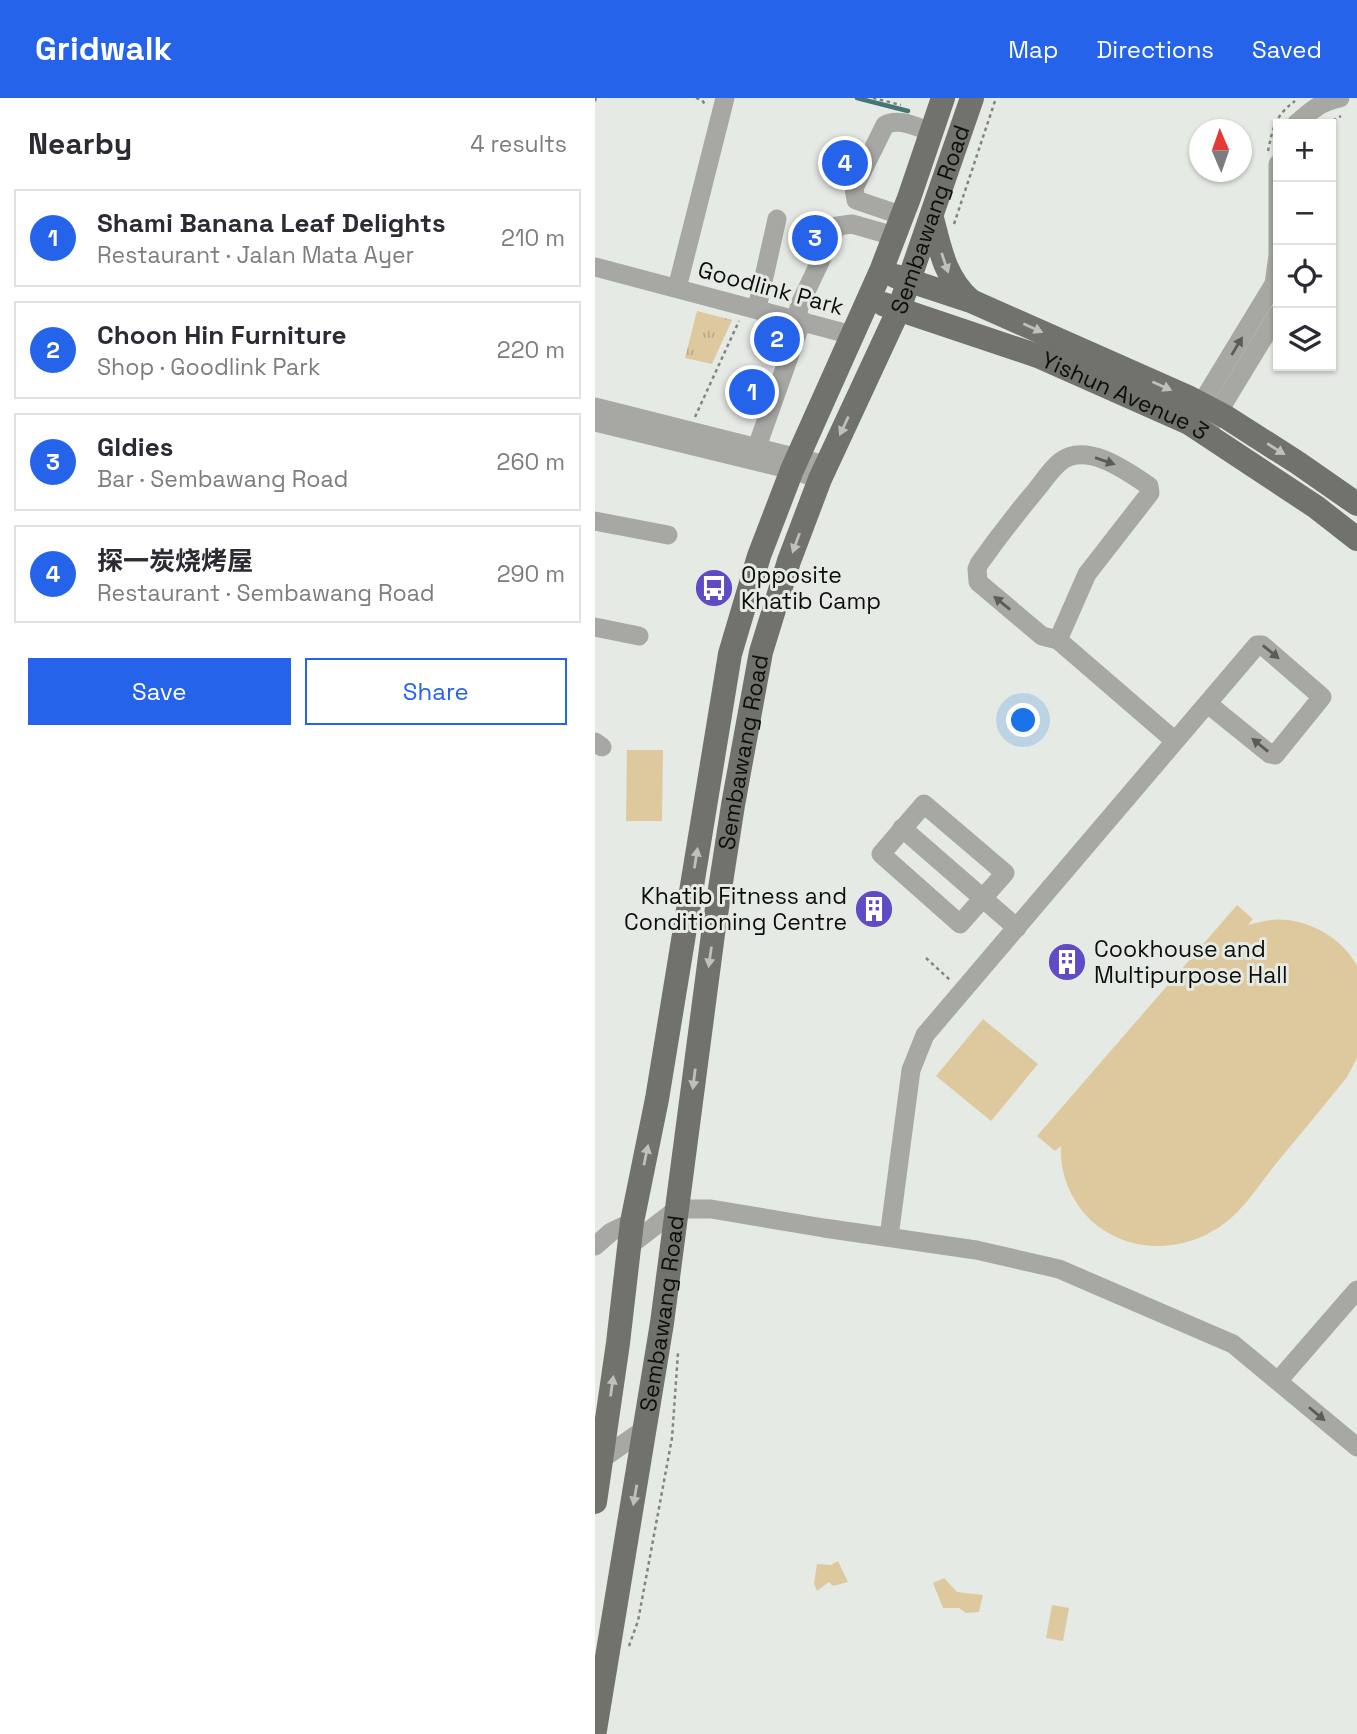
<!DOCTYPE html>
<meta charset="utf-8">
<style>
:root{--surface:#fff;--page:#f7f7f7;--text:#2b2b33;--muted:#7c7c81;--line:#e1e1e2;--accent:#2563eb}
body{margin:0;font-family:"Space Grotesk","Noto Sans SC",sans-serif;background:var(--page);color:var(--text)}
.controls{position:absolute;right:21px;top:21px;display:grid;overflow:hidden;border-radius:0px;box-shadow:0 2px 5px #0004}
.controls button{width:63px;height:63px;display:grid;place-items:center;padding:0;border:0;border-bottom:2px solid var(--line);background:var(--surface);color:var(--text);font:35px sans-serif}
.compass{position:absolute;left:594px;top:21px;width:63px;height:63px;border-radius:50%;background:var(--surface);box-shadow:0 2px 5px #0004;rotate:358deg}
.you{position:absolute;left:429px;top:623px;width:24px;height:24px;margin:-18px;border:5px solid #fff;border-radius:50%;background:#1a73e8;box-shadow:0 0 0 10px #1a73e833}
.badge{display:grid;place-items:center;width:46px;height:46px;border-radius:50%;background:var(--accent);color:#fff;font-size:23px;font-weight:700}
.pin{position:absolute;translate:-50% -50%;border:4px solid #fff;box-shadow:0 2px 7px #0006}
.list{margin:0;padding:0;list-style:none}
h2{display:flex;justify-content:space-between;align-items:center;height:91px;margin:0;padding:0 28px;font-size:30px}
h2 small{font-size:23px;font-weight:400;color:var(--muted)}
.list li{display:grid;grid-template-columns:46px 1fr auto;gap:21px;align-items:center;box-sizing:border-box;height:98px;margin:0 14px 14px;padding:0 14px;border:2px solid var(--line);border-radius:0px}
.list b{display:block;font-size:26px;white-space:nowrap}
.list p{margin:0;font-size:23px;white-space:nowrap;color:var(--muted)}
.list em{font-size:23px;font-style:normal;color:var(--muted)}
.actions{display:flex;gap:14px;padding:21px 28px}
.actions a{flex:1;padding:16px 0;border:2px solid var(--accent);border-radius:0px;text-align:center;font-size:24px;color:var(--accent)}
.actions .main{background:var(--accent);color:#fff}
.icon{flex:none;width:38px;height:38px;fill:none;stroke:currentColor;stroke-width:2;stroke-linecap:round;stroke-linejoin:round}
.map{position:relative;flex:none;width:762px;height:1636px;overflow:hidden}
header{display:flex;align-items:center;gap:42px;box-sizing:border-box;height:98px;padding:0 35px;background:var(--accent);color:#fff}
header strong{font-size:33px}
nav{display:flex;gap:38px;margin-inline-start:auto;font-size:24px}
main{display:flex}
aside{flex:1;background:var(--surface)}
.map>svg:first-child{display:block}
.grass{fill:url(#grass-tufts)}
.park{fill:#dec99e}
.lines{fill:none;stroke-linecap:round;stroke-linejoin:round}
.stream{stroke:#477476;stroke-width:4.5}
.path{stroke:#818580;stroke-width:2.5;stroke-dasharray:3.5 3.5;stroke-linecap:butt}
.minor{stroke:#a7a8a4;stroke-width:19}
.major{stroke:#71726b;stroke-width:24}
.oneway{fill:#bcc1ba}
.oneway2{fill:#5a5c58}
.labels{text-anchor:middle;stroke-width:6;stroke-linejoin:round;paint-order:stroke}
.street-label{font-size:23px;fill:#0d0f0d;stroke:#e5ebe4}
.poi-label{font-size:23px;fill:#0d0f0d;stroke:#e5ebe4;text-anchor:start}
</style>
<header>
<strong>Gridwalk</strong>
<nav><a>Map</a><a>Directions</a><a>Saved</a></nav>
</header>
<main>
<aside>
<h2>Nearby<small>4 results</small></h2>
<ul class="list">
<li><span class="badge">1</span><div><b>Shami Banana Leaf Delights</b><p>Restaurant · Jalan Mata Ayer</p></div><em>210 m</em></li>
<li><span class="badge">2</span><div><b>Choon Hin Furniture</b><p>Shop · Goodlink Park</p></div><em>220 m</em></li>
<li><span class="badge">3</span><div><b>Gldies</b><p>Bar · Sembawang Road</p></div><em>260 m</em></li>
<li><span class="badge">4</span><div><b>探一炭烧烤屋</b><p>Restaurant · Sembawang Road</p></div><em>290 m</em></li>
</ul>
<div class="actions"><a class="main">Save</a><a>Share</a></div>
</aside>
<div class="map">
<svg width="762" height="1636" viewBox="0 0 762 1636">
<defs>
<pattern id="grass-tufts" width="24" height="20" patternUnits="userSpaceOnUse" patternTransform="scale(1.75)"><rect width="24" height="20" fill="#dec99e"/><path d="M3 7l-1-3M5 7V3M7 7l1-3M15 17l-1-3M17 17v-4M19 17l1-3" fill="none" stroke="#bdab87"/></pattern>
</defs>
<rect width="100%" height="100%" fill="#e5ebe4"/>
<path class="grass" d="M102,213L137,222L117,266L90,260Z"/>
<g class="park">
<path d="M32,652H68L67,723H31Z"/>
<path d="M642,807L658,821L653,827C661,825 668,823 675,822C708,818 747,838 762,868V960L752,979C730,1007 707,1034 684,1062C668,1081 654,1104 636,1120C600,1152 546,1158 507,1131C480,1113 464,1079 466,1048L460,1053L442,1038Z"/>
<path d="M388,921L443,966L396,1023L341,978Z"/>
<path d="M243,1463L253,1484L238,1488L234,1484L222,1493L219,1486L222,1466L236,1467Z"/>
<path d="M349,1480L362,1494L388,1497L384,1514L371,1515L364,1510H348L338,1485Z"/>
<path d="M457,1507L474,1510L468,1543L451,1540Z"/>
</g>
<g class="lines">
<path class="stream" d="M262,0L313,13"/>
<g class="path">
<path d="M101,0L107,2L111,8"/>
<path d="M278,0L306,7"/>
<path d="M0,3L1,0"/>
<path d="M732,26L746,18"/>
<path d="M673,53C678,29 680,18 700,3"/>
<path d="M359,126L401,0"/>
<path d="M100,319L144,223"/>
<path d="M331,860L355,882"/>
<path d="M34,1548L43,1523L77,1340L83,1255"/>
</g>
<g class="minor">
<path d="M701,26C714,14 727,3 745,0"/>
<path d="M308,118L261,102L259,90L290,27C304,19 323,30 337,34"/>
<path d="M0,169L257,237"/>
<path d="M82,190L130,0"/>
<path d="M162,210L182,121"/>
<path d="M201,221L205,206L242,128L257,126L299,138"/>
<path d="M0,309L231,367"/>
<path d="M600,316L679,186L683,157V66"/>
<path d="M0,324L197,372L225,381"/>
<path d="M616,326L683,216"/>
<path d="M158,360L207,222"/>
<path d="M0,423L73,437"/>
<path d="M0,529L44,538"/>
<path d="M463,542L492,476L555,395L554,388C532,373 491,343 465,364C454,373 446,387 437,397C418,420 401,442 384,466L382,471L383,484L447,538L463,542L580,643"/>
<path d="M0,644L7,649"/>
<path d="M329,706L410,775L365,826L286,756Z"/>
<path d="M307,730L422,830"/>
<path d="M294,1139L316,972L330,937L662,547H667L727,599L680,657L675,656L613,606"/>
<path d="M0,1148L16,1134L37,1124"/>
<path d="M34,1148L82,1111H116L229,1130L381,1152L464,1171L638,1246L762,1349"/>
<path d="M683,1283L762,1192"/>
<path d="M0,1360L7,1361L51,1330"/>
</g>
<g class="major">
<path d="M337,120C345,151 350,180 375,202"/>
<path d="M300,178L376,203L595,300L631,319L703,365L762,406"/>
<path id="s1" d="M288,206L443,258L594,325L721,409L762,441"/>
<path d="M0,1404L23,1245L37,1124L62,1001L135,556L164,458L197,372L286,173L314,100L348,0"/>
<path id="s2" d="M0,1632L67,1225L118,836L138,707L166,554L194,463L225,381L304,211L377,0"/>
</g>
</g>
<defs><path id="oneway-solid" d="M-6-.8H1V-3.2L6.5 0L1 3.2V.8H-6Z" transform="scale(1.75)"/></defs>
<g class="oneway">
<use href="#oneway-solid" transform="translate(350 165) rotate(71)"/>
<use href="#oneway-solid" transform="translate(438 230) rotate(24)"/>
<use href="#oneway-solid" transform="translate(567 288) rotate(24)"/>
<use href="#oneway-solid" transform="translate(249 328) rotate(115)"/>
<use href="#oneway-solid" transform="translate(681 351) rotate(32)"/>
<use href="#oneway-solid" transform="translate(201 445) rotate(110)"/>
<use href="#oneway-solid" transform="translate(101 760) rotate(-81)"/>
<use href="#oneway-solid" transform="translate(115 859) rotate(98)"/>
<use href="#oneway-solid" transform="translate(99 981) rotate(97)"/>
<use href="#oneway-solid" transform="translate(51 1057) rotate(-78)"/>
<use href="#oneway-solid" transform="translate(17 1288) rotate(-82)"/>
<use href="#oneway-solid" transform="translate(40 1397) rotate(100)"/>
</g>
<g class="oneway2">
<use href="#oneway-solid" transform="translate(642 248) rotate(-59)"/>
<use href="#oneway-solid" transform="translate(510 363) rotate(19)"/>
<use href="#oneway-solid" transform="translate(407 505) rotate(-141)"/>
<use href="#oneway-solid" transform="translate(676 554) rotate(39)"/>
<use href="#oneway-solid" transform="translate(665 647) rotate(-141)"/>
<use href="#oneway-solid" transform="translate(722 1316) rotate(40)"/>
</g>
<defs>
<g id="bus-disc" transform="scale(2.0125)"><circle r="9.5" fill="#5f4bc3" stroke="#e5ebe4"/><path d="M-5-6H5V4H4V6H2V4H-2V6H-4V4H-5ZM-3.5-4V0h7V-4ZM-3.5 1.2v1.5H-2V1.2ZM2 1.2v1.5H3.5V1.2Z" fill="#fff"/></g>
<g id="building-disc" transform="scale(2.0125)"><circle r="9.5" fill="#5f4bc3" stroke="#e5ebe4"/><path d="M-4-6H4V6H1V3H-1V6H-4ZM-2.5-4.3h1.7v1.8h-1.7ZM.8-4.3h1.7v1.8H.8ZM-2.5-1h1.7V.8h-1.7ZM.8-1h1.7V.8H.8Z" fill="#fff"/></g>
</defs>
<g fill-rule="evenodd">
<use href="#bus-disc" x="119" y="490"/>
<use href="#building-disc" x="279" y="811"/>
<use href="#building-disc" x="472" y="864"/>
</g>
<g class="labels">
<g class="street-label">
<text dy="8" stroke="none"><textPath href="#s2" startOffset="1556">Sembawang Road</textPath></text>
<text transform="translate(176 190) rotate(15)" y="8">Goodlink Park</text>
<text dy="8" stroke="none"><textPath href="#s1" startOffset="259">Yishun Avenue 3</textPath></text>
<text dy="8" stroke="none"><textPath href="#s2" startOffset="989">Sembawang Road</textPath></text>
<text dy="8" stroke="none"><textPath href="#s2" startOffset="422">Sembawang Road</textPath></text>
</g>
<g class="poi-label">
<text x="146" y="485">Opposite<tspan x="146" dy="26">Khatib Camp</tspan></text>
<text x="252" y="806" text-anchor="end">Khatib Fitness and<tspan x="252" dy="26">Conditioning Centre</tspan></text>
<text x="499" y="859">Cookhouse and<tspan x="499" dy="26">Multipurpose Hall</tspan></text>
</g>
</g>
</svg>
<div class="controls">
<button>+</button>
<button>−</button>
<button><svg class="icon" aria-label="locate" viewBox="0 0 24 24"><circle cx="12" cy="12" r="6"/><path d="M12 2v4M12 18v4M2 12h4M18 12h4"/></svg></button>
<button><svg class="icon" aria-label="layers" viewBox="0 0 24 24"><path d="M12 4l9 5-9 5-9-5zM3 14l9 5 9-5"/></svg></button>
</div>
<svg class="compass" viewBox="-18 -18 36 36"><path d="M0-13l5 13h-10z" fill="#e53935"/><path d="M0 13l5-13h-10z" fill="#7c7c81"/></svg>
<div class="you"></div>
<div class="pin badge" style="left:157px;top:294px">1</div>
<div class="pin badge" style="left:182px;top:241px">2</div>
<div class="pin badge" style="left:220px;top:140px">3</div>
<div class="pin badge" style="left:250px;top:65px">4</div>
</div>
</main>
